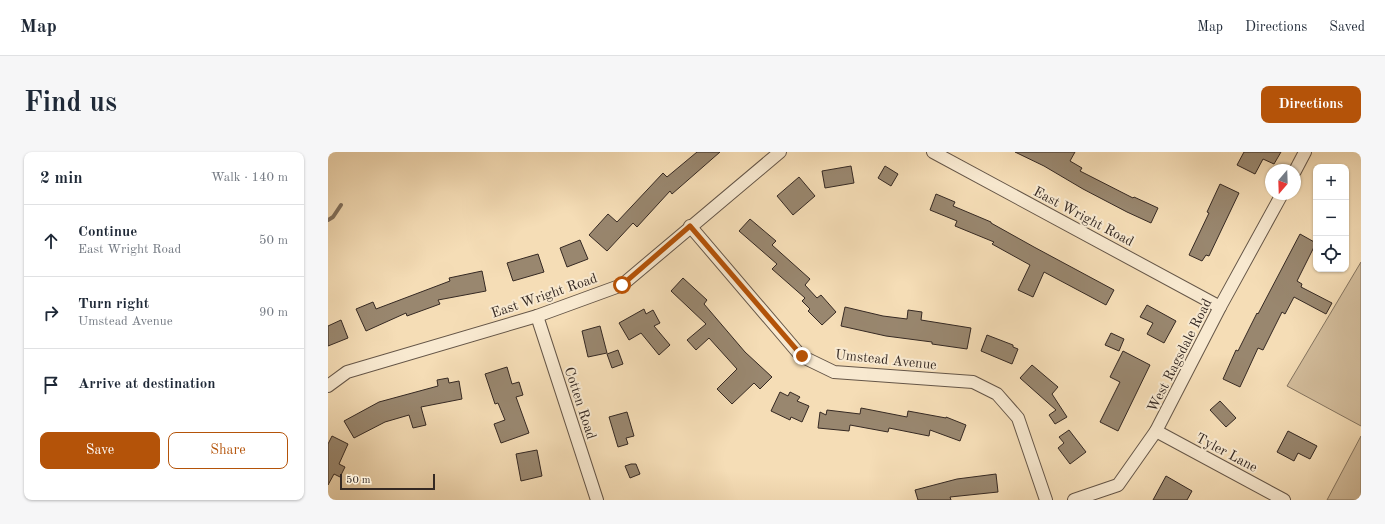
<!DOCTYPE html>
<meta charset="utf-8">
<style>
:root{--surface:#fff;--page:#f6f6f7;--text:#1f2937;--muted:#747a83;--line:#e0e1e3;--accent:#b45309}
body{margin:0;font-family:"Old Standard TT",serif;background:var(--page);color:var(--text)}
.controls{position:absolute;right:12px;top:12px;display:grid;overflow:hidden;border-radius:8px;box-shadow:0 1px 3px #0004}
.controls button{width:36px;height:36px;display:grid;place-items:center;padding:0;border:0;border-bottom:1px solid var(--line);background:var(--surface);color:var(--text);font:20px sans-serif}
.compass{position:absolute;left:937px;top:12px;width:36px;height:36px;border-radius:50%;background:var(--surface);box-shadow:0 1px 3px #0004;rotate:199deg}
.scale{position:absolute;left:12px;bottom:10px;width:95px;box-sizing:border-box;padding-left:4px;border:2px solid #352923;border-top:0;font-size:11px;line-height:14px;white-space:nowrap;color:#352923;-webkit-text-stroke:3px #f8e9d0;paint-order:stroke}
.stop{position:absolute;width:12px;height:12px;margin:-9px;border:3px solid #b45309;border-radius:50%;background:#fff}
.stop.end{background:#b45309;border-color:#fff;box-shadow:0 1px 4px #0008}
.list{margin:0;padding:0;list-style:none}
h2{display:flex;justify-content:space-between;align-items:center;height:52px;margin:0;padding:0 16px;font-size:17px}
h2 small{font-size:13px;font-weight:400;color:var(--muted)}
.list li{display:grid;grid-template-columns:26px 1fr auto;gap:12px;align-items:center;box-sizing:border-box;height:72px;padding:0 16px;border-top:1px solid var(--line)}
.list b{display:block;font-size:15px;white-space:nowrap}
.list p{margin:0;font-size:13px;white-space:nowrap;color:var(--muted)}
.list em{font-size:13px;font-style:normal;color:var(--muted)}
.actions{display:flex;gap:8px;padding:12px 16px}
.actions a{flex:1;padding:9px 0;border:1px solid var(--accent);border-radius:8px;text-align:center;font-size:14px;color:var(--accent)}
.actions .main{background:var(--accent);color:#fff}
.icon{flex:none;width:22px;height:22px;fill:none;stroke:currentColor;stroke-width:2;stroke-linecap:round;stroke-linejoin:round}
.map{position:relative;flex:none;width:1033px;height:348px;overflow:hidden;border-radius:8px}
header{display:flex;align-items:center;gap:24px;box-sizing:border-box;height:56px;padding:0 20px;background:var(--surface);border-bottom:1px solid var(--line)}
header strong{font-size:19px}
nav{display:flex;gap:22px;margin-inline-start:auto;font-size:14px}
.intro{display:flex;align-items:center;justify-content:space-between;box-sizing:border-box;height:96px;padding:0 24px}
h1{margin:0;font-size:28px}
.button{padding:10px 18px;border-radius:8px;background:var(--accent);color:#fff;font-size:14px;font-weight:700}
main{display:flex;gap:24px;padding:0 24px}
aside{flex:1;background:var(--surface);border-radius:8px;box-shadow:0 1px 3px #0004}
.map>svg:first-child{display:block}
.green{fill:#d4be9d;stroke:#847460}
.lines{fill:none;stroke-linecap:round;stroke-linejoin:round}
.stream{stroke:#81705d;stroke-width:4}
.building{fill:#99876f;stroke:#352923}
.street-casing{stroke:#655648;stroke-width:14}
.street{stroke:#f8e9d0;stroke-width:12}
.route{stroke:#b45309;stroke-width:5}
.labels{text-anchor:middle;stroke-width:4;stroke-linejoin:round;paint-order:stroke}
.street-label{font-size:14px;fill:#352923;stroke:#f8e9d0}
</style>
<header>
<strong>Map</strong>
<nav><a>Map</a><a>Directions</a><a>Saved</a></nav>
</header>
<div class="intro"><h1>Find us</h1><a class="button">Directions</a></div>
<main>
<aside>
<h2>2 min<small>Walk · 140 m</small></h2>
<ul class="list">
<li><svg class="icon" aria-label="ahead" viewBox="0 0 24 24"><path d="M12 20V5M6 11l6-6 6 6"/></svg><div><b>Continue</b><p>East Wright Road</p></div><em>50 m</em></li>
<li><svg class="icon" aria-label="right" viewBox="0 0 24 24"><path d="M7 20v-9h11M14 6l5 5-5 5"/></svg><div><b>Turn right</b><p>Umstead Avenue</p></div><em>90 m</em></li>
<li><svg class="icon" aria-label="arrive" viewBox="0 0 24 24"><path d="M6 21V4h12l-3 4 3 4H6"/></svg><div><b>Arrive at destination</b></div></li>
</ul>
<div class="actions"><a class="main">Save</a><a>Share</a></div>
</aside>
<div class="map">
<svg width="1033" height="348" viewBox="0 0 1033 348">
<rect width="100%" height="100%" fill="#f5ddb6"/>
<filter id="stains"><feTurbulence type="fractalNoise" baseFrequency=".005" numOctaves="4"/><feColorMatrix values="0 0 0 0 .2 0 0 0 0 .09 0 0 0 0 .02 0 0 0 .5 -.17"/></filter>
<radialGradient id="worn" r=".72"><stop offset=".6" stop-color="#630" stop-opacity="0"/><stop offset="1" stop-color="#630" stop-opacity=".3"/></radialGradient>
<g class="green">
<path d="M1033,110V274L959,234Z"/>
<path d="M1033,284V348H999Z"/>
</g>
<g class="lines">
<path class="stream" d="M0,68L5,65L13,53"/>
</g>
<g class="building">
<path d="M369,0H392L344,42L342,39L309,75L305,71L279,99L261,83L280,62L289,70L335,21L339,25Z"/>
<path d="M687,0H747L742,9L754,16L752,19L805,46L806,45L830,56L823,71L799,60L755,37L716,14Z"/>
<path d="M916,0H953L946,12L935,7L927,22L909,13Z"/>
<path d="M523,14L526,31L497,36L494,19Z"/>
<path d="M557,14L570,22L563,34L550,26Z"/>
<path d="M471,25L487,44L465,63L449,44Z"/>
<path d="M892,32L911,41L881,104L878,103L874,109L861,103L881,61L879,60Z"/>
<path d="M608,42L627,50L625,54L663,70V71L706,95L786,138L778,153L716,120L705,145L690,138L702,113L664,92L666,90L627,74L629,69L602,58Z"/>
<path d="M422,67L448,89L444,93L482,127L477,133L489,146L493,143L508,160L494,173L480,159L482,157L474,149L477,146L444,117L449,112L411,79Z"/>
<path d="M972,82L988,91L969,129L974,132L973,135L1004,151L998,162L966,145L957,162L954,160L935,198L930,196L912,235L895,227L908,198L910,199L929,161L930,162Z"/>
<path d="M252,88L260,107L239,115L232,96Z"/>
<path d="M210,102L216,120L185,129L179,111Z"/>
<path d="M154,119L158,139L110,148L112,152L79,164L78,161L38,179L28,157L45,150L48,157L122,129L121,126Z"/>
<path d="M355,126L379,148L376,152L417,200L444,225L432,237L426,231L404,252L389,237L409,217L381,186L368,198L359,188L378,172L343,139Z"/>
<path d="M819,153L848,169L836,191L819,182L825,171L812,165Z"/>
<path d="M517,155L555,164L579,167L580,158L594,160L593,168L643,176L639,197L604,192V190L558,184L513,174Z"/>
<path d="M316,157L318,162L325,158L332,171L326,174L342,193L331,203L313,181L301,188L291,171Z"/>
<path d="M13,168L20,186L0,194V174Z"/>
<path d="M272,174L279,201L260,205L254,179Z"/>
<path d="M783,181L796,187L791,199L777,193Z"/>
<path d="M659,183L685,193V195L690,197L684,212L653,199Z"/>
<path d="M290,198L295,212L284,216L279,202Z"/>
<path d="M795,199L822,213L790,279L772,270L792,230L782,225Z"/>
<path d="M704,213L730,235L724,242L739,265L727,272L721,263L728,258L692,226Z"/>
<path d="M179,215L184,232L191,230L195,243L188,245L201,281L173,291L166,272L177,268L170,251L167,252L157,222Z"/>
<path d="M120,226L121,231L131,229L134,247L93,255L98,273L85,276L81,263L57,270L26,286L16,269L51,250L110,234L109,228Z"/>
<path d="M452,240L460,244L462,240L472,245L469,249L481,254L474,270L463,265L462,268L443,259Z"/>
<path d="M892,249L908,266L898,275L882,258Z"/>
<path d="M533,256L579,265L580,259L618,266V265L638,273L632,289L602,278L601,284L561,276L560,280L522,273L521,279L490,276L492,260L498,263L499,258L532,262Z"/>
<path d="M299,260L306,284L298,286L300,292L290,295L281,265Z"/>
<path d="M741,278L758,300L742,312L730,296L736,291L731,285Z"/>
<path d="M960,279L989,294L982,307L970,301L966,309L949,300Z"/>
<path d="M4,284L20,292L11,312L17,315L12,325L6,322L0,333V292Z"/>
<path d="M209,298L214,324L193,329L188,302Z"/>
<path d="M303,312H308L312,322L302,326L297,314Z"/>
<path d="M668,322L670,340L622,345L623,348H590L587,338L629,327Z"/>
<path d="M838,324L864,339L859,348H825Z"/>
</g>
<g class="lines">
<g class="street-casing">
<g id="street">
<path d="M605,0L892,155"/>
<path d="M967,19L977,0"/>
<path d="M362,74L473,204L506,220L645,230L669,242L690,266L718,348"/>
<path d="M209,164L269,348"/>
<path d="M0,234L19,220L209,164L294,133L452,0"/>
<path d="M828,279L956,348"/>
<path d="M746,348L790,333L828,279L892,155L954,42"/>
</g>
</g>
<use href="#street" class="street"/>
</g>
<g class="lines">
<path class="route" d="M294,133L362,74L474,204"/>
</g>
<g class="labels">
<g class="street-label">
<text transform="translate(756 64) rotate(28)" y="5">East Wright Road</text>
<text transform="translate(216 143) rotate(-19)" y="5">East Wright Road</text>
<text transform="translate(851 203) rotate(-63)" y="5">West Ragsdale Road</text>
<text transform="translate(558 207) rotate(6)" y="5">Umstead Avenue</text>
<text transform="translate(253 251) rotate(72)" y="5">Cotten Road</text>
<text transform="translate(899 300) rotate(28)" y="5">Tyler Lane</text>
</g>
</g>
<rect width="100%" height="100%" filter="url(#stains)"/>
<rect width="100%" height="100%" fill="url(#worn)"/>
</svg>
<div class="controls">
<button>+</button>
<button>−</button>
<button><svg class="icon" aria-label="locate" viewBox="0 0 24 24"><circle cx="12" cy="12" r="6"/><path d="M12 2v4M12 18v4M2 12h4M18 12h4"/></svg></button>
</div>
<svg class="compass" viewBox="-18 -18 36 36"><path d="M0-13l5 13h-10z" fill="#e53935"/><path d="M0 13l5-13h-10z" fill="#747a83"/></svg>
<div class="scale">50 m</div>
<div class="stop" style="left:294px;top:133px"></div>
<div class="stop end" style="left:474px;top:204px"></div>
</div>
</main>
